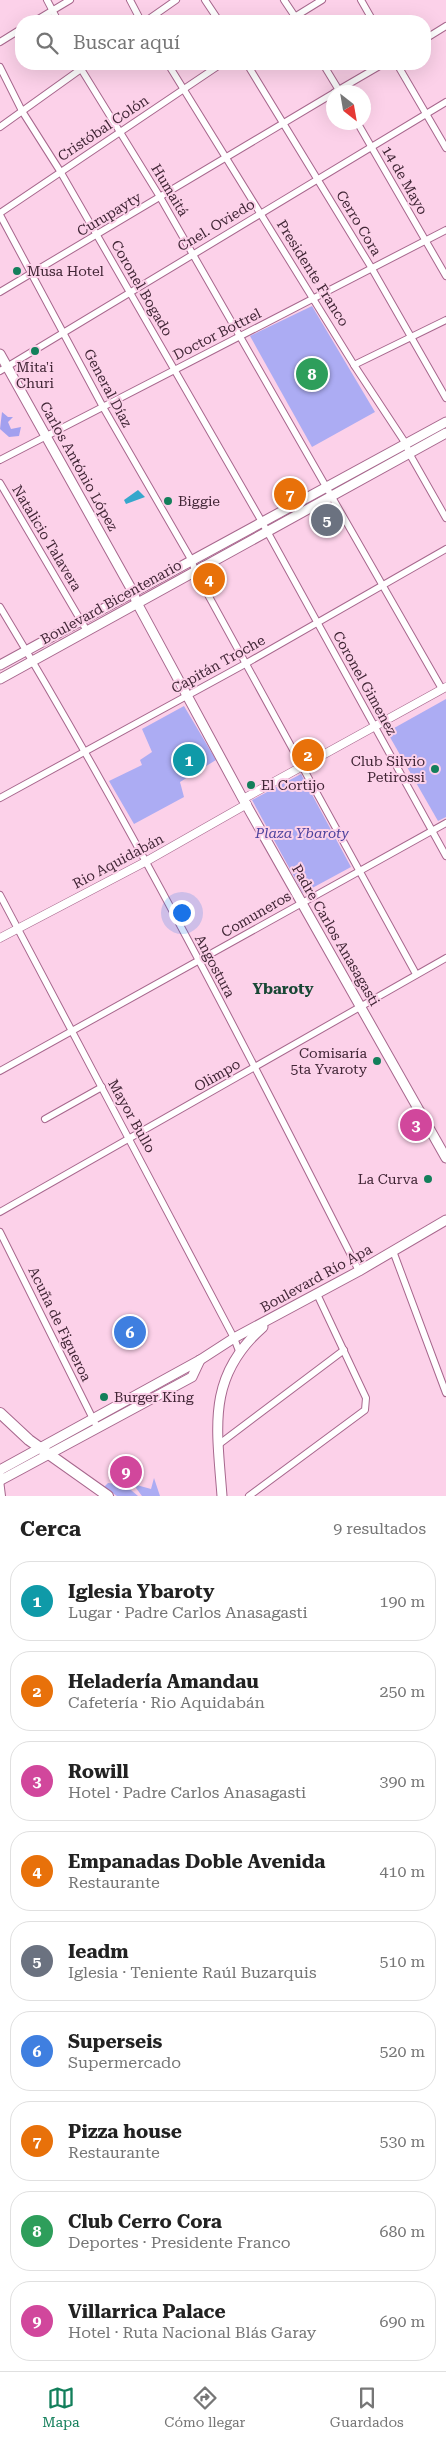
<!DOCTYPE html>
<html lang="es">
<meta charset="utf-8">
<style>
:root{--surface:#fff;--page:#f6f6f6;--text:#222;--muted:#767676;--line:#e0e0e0;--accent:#137f5b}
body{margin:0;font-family:"Roboto Serif",serif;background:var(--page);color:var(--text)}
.compass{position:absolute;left:326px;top:85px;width:45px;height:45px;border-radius:50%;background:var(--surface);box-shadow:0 5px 20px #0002;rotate:149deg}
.you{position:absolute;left:181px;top:912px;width:18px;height:18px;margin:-12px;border:4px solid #fff;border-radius:50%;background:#1a73e8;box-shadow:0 0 0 8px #1a73e833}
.badge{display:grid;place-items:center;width:32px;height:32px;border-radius:50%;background:var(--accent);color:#fff;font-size:16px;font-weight:700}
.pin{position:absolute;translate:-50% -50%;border:2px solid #fff;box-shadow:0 1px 5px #0006}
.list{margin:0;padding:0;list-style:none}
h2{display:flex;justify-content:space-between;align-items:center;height:65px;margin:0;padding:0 20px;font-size:21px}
h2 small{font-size:16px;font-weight:400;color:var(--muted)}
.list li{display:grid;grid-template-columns:32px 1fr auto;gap:15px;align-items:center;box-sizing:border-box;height:80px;margin:0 10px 10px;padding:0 10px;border:1px solid var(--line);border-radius:20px}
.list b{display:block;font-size:19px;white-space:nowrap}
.list p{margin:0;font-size:16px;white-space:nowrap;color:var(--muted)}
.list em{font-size:16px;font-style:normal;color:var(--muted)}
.icon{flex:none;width:28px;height:28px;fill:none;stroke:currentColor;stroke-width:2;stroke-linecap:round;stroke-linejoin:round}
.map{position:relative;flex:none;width:446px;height:1496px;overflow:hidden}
.search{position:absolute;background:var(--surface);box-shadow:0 5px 20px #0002;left:15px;right:15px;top:15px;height:55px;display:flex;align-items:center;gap:12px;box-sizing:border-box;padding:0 18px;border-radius:20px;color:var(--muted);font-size:19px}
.sheet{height:875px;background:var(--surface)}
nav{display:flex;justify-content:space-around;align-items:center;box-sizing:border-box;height:70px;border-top:1px solid var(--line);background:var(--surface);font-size:14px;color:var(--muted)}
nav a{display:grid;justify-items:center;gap:2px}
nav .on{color:var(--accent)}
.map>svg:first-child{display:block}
.green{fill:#acacf3}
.forest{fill:#a2a0ef}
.water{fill:#36a7cc}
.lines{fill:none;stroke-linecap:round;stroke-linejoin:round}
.minor-casing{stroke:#a7678d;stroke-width:8}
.tertiary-casing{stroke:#a7678d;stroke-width:9}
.secondary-casing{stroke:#a7678d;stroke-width:11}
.trunk-casing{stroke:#a7678d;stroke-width:12}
.minor{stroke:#fff;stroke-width:6}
.tertiary{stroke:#fff;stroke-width:8}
.secondary{stroke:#fff;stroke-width:9}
.trunk{stroke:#fff;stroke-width:10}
.poi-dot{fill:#137f5b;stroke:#fcd1e9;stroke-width:2}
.labels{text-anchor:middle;stroke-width:4;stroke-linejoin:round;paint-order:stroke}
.street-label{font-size:14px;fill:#412636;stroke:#fcd1e9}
.poi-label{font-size:14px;fill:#412636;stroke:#fcd1e9;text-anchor:start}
.park-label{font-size:14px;font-style:italic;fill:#4d429d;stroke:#fcd1e9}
.neighbourhood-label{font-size:15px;font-weight:bold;fill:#194735;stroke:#fcd1e9}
</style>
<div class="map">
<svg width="446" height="1496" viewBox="0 0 446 1496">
<rect width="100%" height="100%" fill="#fcd1e9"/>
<g class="green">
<path d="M312,306L375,412L312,447L250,336Z"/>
<path d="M446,699V817L438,821L387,732Z"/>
<path d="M184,706L216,760L180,782L184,797L134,824L109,781L142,765L140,760L152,752L142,729Z"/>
<path d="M301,774L351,867L303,893L252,800Z"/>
<path d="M154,1478L160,1496H142L133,1484L151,1489Z"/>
<path d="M108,1483L125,1485L138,1496H117L104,1487Z"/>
</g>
<path class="forest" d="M2,412L8,417H13L8,422L11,429L21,427L19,436L9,437L0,429Z"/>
<path class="water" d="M138,490L145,497L126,504L124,500Z"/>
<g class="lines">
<g class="minor-casing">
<g id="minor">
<path d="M47,0L58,21"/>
<path d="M130,0L141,21"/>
<path d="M205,0L219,21"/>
<path d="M284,0L298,21"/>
<path d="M361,0L373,21"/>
<path d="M35,21L70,0"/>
<path d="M146,21L176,0"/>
<path d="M288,21L322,0"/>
<path d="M425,39L446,26"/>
<path d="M0,42L21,29"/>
<path d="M78,64L160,197L442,689"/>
<path d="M168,64L354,365L406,444L409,453L446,518"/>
<path d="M247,64L371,267L446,398"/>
<path d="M323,64L340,92"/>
<path d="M397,64L446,148"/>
<path d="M0,67L22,111L60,171L262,522L446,856"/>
<path d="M335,92L383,64"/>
<path d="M357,122L446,276"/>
<path d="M0,127L88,64"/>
<path d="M0,213L221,64"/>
<path d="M0,215L103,407L192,561L195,571L416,974"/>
<path d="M0,292L334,93"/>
<path d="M354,365L446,320"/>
<path d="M0,371L446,102"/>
<path d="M0,460L446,230"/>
<path d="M0,483L87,631"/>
<path d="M0,607C130,822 245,1046 359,1271"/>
<path d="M0,798L245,664L446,549"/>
<path d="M0,895C77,1043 157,1190 234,1338L239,1351"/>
<path d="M0,1071L446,823"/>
<path d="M45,1119L102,1087"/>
<path d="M0,1212L446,958"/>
<path d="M0,1232L97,1427"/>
<path d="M393,1251L446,1393"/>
<path d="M218,1445L344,1350"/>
<path d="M0,1480L2,1496"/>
<path d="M249,1496L365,1410L366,1398L317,1294"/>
</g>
</g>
<g class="tertiary-casing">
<g id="tertiary">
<path d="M243,799L446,687"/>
<path d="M0,938L145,862L247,804"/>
</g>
</g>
<g class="secondary-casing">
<g id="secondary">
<path d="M0,354L133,592L137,603L243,799L446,1158"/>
<path d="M0,665L446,422"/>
<path d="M0,679L446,433"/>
<path d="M0,1470L200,1360L234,1338L359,1271L446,1220"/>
<path d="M0,1476L1,1480L192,1377L200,1360"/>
<path d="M222,1496C217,1428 206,1377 263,1327"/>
</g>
</g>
<g class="trunk-casing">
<path id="trunk" d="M0,1413L29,1440L108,1496"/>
</g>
<use href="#minor" class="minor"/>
<use href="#tertiary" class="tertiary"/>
<use href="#secondary" class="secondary"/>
<use href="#trunk" class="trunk"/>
</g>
<g class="poi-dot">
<circle cx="17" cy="271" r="5"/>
<circle cx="35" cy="351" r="5"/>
<circle cx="168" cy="501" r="5"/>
<circle cx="435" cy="769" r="5"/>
<circle cx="251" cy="785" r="5"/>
<circle cx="377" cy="1061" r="5"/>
<circle cx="428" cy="1179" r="5"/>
<circle cx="104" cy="1397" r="5"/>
</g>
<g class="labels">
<g class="street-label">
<text transform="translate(103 128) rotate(-34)" y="5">Cristóbal Colón</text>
<text transform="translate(405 180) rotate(60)" y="5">14 de Mayo</text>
<text transform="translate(170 190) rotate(59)" y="5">Humaitá</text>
<text transform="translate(109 214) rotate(-31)" y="5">Curupayty</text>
<text transform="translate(359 223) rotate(59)" y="5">Cerro Cora</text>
<text transform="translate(216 225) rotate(-31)" y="5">Cnel. Oviedo</text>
<text transform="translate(313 273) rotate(58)" y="5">Presidente Franco</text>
<text transform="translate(142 288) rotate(60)" y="5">Coronel Bogado</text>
<text transform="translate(217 334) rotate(-27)" y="5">Doctor Bottrel</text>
<text transform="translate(108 388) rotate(62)" y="5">General Díaz</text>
<text transform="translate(79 466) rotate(61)" y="5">Carlos António López</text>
<text transform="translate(47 538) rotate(59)" y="5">Natalicio Talavera</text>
<text transform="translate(111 602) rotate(-29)" y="5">Boulevard Bicentenario</text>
<text transform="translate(218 664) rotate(-29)" y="5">Capitán Troche</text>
<text transform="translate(365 683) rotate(61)" y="5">Coronel Gimenez</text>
<text transform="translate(118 861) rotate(-28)" y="5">Rio Aquidabán</text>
<text transform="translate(256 914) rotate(-30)" y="5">Comuneros</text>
<text transform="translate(336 935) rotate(60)" y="5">Padre Carlos Anasagasti</text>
<text transform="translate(215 966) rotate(62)" y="5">Angostura</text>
<text transform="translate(217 1075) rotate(-30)" y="5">Olimpo</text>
<text transform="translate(132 1116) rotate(61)" y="5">Mayor Bullo</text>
<text transform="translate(316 1278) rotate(-29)" y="5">Boulevard Río Apa</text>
<text transform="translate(60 1324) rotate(64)" y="5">Acuña de Figueroa</text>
</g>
<g class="poi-label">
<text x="27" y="276">Musa Hotel</text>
<text x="35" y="372" text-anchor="middle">Mita'i<tspan x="35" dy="16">Churi</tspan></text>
<text x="178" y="506">Biggie</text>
<text x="425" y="766" text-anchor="end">Club Silvio<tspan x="425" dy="16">Petirossi</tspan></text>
<text x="261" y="790">El Cortijo</text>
<text x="367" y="1058" text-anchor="end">Comisaría<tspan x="367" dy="16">5ta Yvaroty</tspan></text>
<text x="418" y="1184" text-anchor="end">La Curva</text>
<text x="114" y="1402">Burger King</text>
</g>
<g class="park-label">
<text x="302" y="838">Plaza Ybaroty</text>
</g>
<g class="neighbourhood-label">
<text x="283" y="994">Ybaroty</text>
</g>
</g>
</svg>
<svg class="compass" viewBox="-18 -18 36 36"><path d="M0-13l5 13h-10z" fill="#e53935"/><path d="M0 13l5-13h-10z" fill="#767676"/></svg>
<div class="you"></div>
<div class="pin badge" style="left:189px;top:760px;background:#0f9aa8">1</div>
<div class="pin badge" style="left:308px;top:755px;background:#e8710a">2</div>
<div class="pin badge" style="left:416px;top:1125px;background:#d1479c">3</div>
<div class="pin badge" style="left:209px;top:579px;background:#e8710a">4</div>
<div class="pin badge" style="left:327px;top:520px;background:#6b7280">5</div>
<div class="pin badge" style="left:130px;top:1332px;background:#3f7fe0">6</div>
<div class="pin badge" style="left:290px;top:494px;background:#e8710a">7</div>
<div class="pin badge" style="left:312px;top:374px;background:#2e9e5b">8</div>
<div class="pin badge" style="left:126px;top:1472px;background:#d1479c">9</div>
<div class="search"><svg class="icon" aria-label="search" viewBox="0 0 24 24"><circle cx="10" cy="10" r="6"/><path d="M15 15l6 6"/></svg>Buscar aquí</div>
</div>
<section class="sheet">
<h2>Cerca<small>9 resultados</small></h2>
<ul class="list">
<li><span class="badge" style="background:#0f9aa8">1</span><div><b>Iglesia Ybaroty</b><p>Lugar · Padre Carlos Anasagasti</p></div><em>190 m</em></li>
<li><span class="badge" style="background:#e8710a">2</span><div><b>Heladería Amandau</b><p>Cafetería · Rio Aquidabán</p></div><em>250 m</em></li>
<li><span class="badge" style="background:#d1479c">3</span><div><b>Rowill</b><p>Hotel · Padre Carlos Anasagasti</p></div><em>390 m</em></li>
<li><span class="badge" style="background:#e8710a">4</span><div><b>Empanadas Doble Avenida</b><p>Restaurante</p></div><em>410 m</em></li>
<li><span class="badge" style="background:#6b7280">5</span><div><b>Ieadm</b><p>Iglesia · Teniente Raúl Buzarquis</p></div><em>510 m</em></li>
<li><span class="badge" style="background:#3f7fe0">6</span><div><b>Superseis</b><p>Supermercado</p></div><em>520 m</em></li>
<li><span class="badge" style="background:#e8710a">7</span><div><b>Pizza house</b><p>Restaurante</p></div><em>530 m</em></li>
<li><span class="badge" style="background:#2e9e5b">8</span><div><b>Club Cerro Cora</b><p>Deportes · Presidente Franco</p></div><em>680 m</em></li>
<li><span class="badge" style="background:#d1479c">9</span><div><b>Villarrica Palace</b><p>Hotel · Ruta Nacional Blás Garay</p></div><em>690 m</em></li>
</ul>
</section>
<nav>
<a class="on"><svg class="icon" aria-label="map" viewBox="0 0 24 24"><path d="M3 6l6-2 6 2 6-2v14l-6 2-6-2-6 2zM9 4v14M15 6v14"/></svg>Mapa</a>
<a><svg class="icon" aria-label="directions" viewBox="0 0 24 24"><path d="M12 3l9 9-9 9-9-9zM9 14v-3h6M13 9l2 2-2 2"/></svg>Cómo llegar</a>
<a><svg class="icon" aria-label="saved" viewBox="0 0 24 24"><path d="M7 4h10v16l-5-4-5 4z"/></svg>Guardados</a>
</nav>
